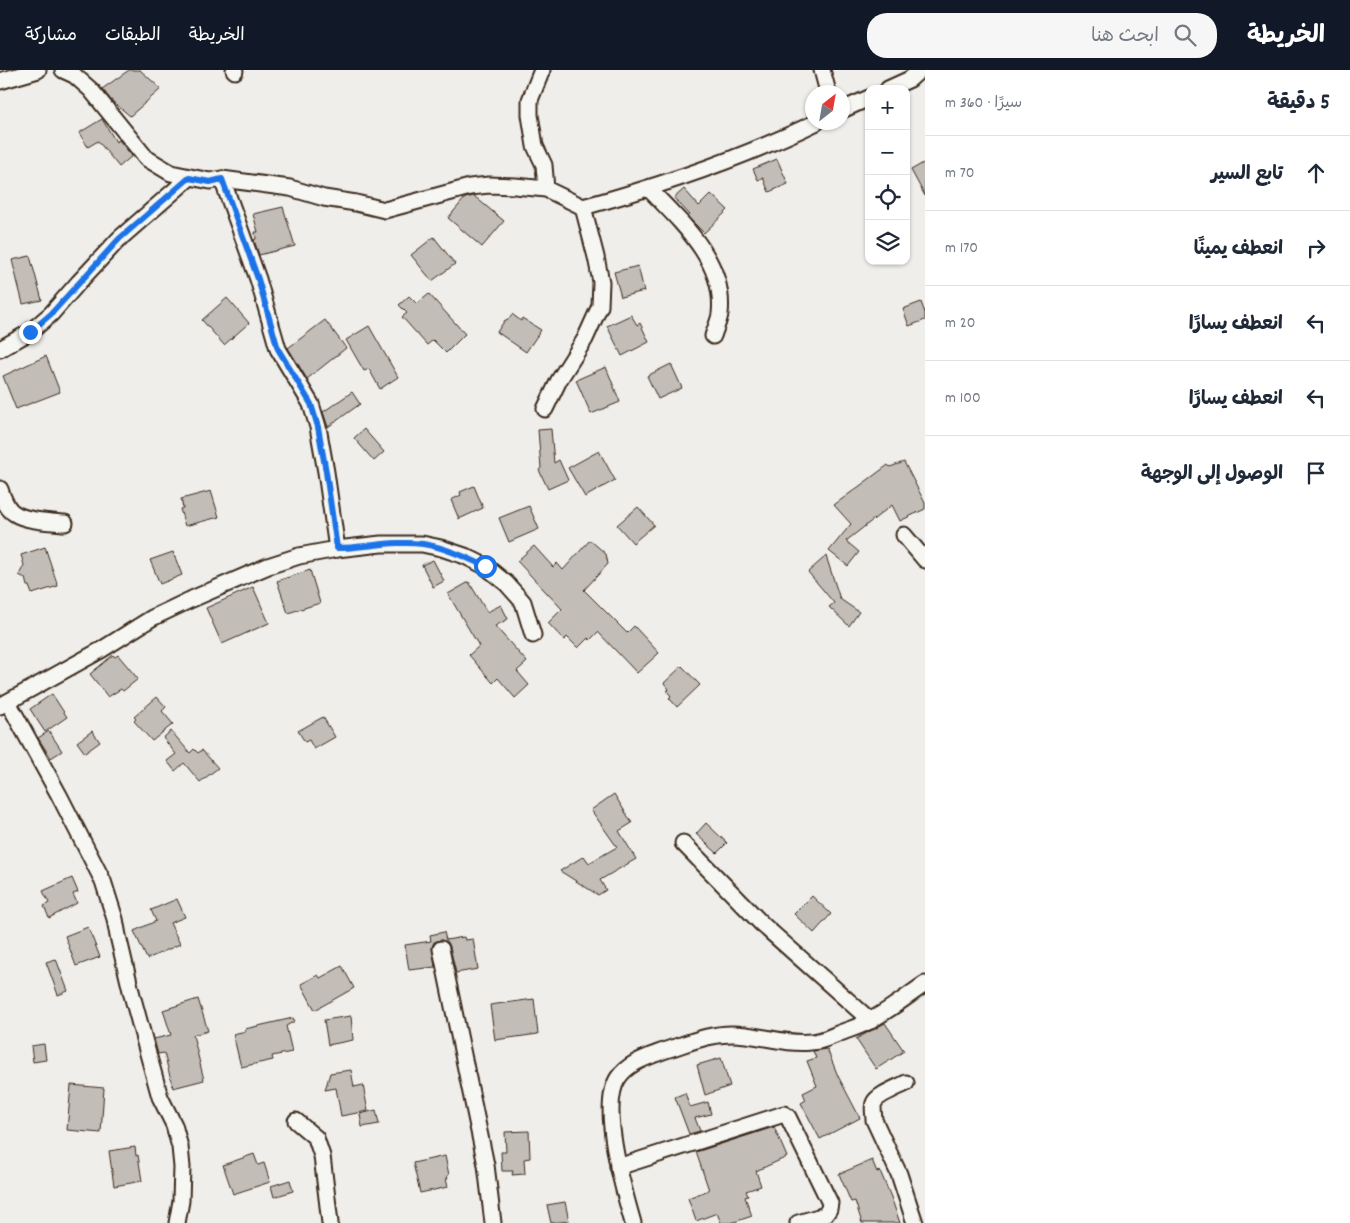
<!DOCTYPE html>
<html lang="ar">
<meta charset="utf-8">
<style>
:root{--surface:#fff;--page:#f6f6f7;--text:#1f2937;--muted:#747a83;--line:#e0e1e3;--accent:#111827}
body{margin:0;font-family:Dekko,"Playpen Sans Arabic",sans-serif;background:var(--page);color:var(--text);direction:rtl}
.controls{position:absolute;right:15px;top:15px;display:grid;overflow:hidden;border-radius:10px;box-shadow:0 1px 4px #0004}
.controls button{width:45px;height:45px;display:grid;place-items:center;padding:0;border:0;border-bottom:1px solid var(--line);background:var(--surface);color:var(--text);font:25px sans-serif}
.compass{position:absolute;left:805px;top:15px;width:45px;height:45px;border-radius:50%;background:var(--surface);box-shadow:0 1px 4px #0004;rotate:31deg}
.stop{position:absolute;width:15px;height:15px;margin:-11px;border:4px solid #1a73e8;border-radius:50%;background:#fff}
.stop.end{background:#1a73e8;border-color:#fff;box-shadow:0 1px 5px #0008}
.list{margin:0;padding:0;list-style:none}
h2{display:flex;justify-content:space-between;align-items:center;height:65px;margin:0;padding:0 20px;font-size:21px}
h2 small{font-size:16px;font-weight:400;color:var(--muted)}
.list li{display:grid;grid-template-columns:32px 1fr auto;gap:15px;align-items:center;box-sizing:border-box;height:75px;padding:0 20px;border-top:1px solid var(--line)}
.list b{display:block;font-size:19px;white-space:nowrap}
.list em{font-size:16px;font-style:normal;color:var(--muted)}
.icon{flex:none;width:28px;height:28px;fill:none;stroke:currentColor;stroke-width:2;stroke-linecap:round;stroke-linejoin:round}
.map{position:relative;flex:none;width:925px;height:1153px;overflow:hidden;direction:ltr}
header{display:flex;align-items:center;gap:30px;box-sizing:border-box;height:70px;padding:0 25px;background:var(--accent);color:#fff}
header strong{font-size:24px}
nav{display:flex;gap:28px;margin-inline-start:auto;font-size:18px}
.search{width:350px;height:45px;background:var(--page);display:flex;align-items:center;gap:12px;box-sizing:border-box;padding:0 18px;border-radius:20px;color:var(--muted);font-size:19px}
main{display:flex}
aside{flex:1;background:var(--surface)}
.map>svg:first-child{display:block}
.building{fill:#c2bdb7;stroke:#3b2a1e}
.lines{fill:none;stroke-linecap:round;stroke-linejoin:round}
.minor-casing{stroke:#3b2a1e;stroke-width:19}
.minor{stroke:#f6f6f2;stroke-width:15}
.route{stroke:#1a73e8;stroke-width:6}
</style>
<header>
<strong>الخريطة</strong>
<div class="search"><svg class="icon" aria-label="search" viewBox="0 0 24 24"><circle cx="10" cy="10" r="6"/><path d="M15 15l6 6"/></svg>ابحث هنا</div>
<nav><a>الخريطة</a><a>الطبقات</a><a>مشاركة</a></nav>
</header>
<main>
<aside>
<h2>5 دقيقة<small>سيرًا · 360 m</small></h2>
<ul class="list">
<li><svg class="icon" aria-label="ahead" viewBox="0 0 24 24"><path d="M12 20V5M6 11l6-6 6 6"/></svg><div><b>تابع السير</b></div><em>70 m</em></li>
<li><svg class="icon" aria-label="right" viewBox="0 0 24 24"><path d="M7 20v-9h11M14 6l5 5-5 5"/></svg><div><b>انعطف يمينًا</b></div><em>170 m</em></li>
<li><svg class="icon" aria-label="left" viewBox="0 0 24 24"><path d="M17 20v-9H6M10 6l-5 5 5 5"/></svg><div><b>انعطف يسارًا</b></div><em>20 m</em></li>
<li><svg class="icon" aria-label="left" viewBox="0 0 24 24"><path d="M17 20v-9H6M10 6l-5 5 5 5"/></svg><div><b>انعطف يسارًا</b></div><em>100 m</em></li>
<li><svg class="icon" aria-label="arrive" viewBox="0 0 24 24"><path d="M6 21V4h12l-3 4 3 4H6"/></svg><div><b>الوصول إلى الوجهة</b></div></li>
</ul>
</aside>
<div class="map">
<svg width="925" height="1153" viewBox="0 0 925 1153">
<rect width="100%" height="100%" fill="#efeeea"/>
<filter id="ink" filterUnits="userSpaceOnUse"><feTurbulence type="fractalNoise" baseFrequency=".02" numOctaves="2"/><feDisplacementMap in="SourceGraphic" scale="10" xChannelSelector="R" yChannelSelector="G"/><feConvolveMatrix kernelMatrix="1 2 1 2 8 2 1 2 1" color-interpolation-filters="sRGB"/></filter>
<g filter="url(#ink)">
<g class="building">
<path d="M129,0H140L161,19L130,46L111,30L102,19Z"/>
<path d="M102,49L116,72L119,70L132,86L119,97L98,71L88,77L79,63Z"/>
<path d="M777,89L788,114L769,122L763,108L758,110L753,99Z"/>
<path d="M925,92V126L911,100Z"/>
<path d="M684,119L699,136L711,124L728,140L704,163L688,147L690,145L674,128Z"/>
<path d="M474,126L504,151L482,177L448,148L465,128Z"/>
<path d="M283,137L295,176L259,185L254,170L256,169L255,162H258L253,144Z"/>
<path d="M434,167L455,194L432,211L411,185Z"/>
<path d="M30,186L42,230L23,234L12,190Z"/>
<path d="M638,196L644,221L621,227L614,202Z"/>
<path d="M429,224L465,264L446,283L433,270L427,275L402,247L407,243L399,235L409,226L417,234Z"/>
<path d="M227,228L249,253L224,275L202,250Z"/>
<path d="M921,232L925,243V250L909,256L903,239Z"/>
<path d="M512,244L521,251L522,248L541,260L526,282L497,262L505,250L507,251Z"/>
<path d="M631,245L637,255L640,253L649,272L622,286L607,256Z"/>
<path d="M325,250L346,278L307,309L288,278Z"/>
<path d="M369,256L398,307L380,319L369,299L364,301L346,270Z"/>
<path d="M46,286L60,322L16,339L3,306Z"/>
<path d="M671,294L682,318L658,329L647,306Z"/>
<path d="M606,297L620,332L591,344L576,310Z"/>
<path d="M352,322L360,334L328,357L323,342Z"/>
<path d="M364,359L384,382L374,391L354,368Z"/>
<path d="M551,359L554,393L559,390L568,410L548,419L539,400L541,398L538,360Z"/>
<path d="M599,381L615,410L585,427L568,398Z"/>
<path d="M904,392L925,433V439L900,451L892,435L846,471L859,482L848,496L829,481L851,454L834,435L888,395L890,397Z"/>
<path d="M474,416L483,438L459,449L451,430L461,425L460,422Z"/>
<path d="M211,421L219,447L185,456L180,439L183,438L181,429Z"/>
<path d="M529,436L539,459L509,472L499,448Z"/>
<path d="M638,437L654,455L633,473L617,455Z"/>
<path d="M590,470L606,484L608,494L584,520L627,563L634,556L659,583L637,603L598,562L590,570L588,568L578,578L567,567L564,570L548,553L562,539L517,491L534,476L553,497L557,493L563,500Z"/>
<path d="M45,477L58,516L32,524L29,516H27L25,508L19,505L24,495L21,485Z"/>
<path d="M173,482L182,505L160,514L150,490Z"/>
<path d="M826,486L840,529L859,542L849,556L829,537L834,533L808,502Z"/>
<path d="M433,490L444,511L433,517L422,495Z"/>
<path d="M310,500L320,533L288,543L277,511Z"/>
<path d="M469,512L487,542L501,535L508,549L495,556L527,592L517,601L529,615L515,628L498,608L493,613L469,585L479,576L448,524Z"/>
<path d="M253,517L269,553L222,574L206,538Z"/>
<path d="M113,585L115,587L118,585L138,609L123,621L121,619L108,627L90,604Z"/>
<path d="M682,596L700,615L677,637L669,628L671,626L667,621L669,619L664,613Z"/>
<path d="M52,624L67,647L45,662L30,639Z"/>
<path d="M157,627L166,637L162,641L173,654L152,671L134,651L136,649L134,647Z"/>
<path d="M323,647L335,667L314,679L309,670L305,672L298,661Z"/>
<path d="M49,661L62,681L51,688L38,668Z"/>
<path d="M92,661L100,672L85,683L77,672Z"/>
<path d="M171,661L190,683L194,679L198,683L202,680L218,698L200,712L184,693L175,701L167,691L176,684L163,668Z"/>
<path d="M614,724L632,753L619,761L636,789L600,810L606,820L598,825L560,801L584,786L589,793L617,777L591,740Z"/>
<path d="M706,753L727,773L717,783L696,764Z"/>
<path d="M72,808L78,822L73,824L77,833L49,848L44,836L49,833L43,821Z"/>
<path d="M812,826L831,844L814,863L794,844Z"/>
<path d="M177,829L185,847L170,853L180,874L147,889L134,861L156,851L151,840Z"/>
<path d="M88,857L100,887L76,896L65,866Z"/>
<path d="M444,862L446,870L464,867L465,870L473,869L478,899L456,903L450,877L448,872L440,870L434,872L432,877L435,897L409,900L405,875L431,871L430,865Z"/>
<path d="M56,889L68,921L58,925L46,892Z"/>
<path d="M342,896L354,918L315,940L301,914L318,905L320,908Z"/>
<path d="M198,929L208,961L193,965L204,1010L173,1018L164,983L158,984L154,969L171,965L163,940Z"/>
<path d="M534,929L538,964L495,970L490,935Z"/>
<path d="M351,946L353,970L328,975L324,950Z"/>
<path d="M293,948L295,951L286,956L292,982L272,986L273,990L241,997L233,964L246,961L245,959Z"/>
<path d="M885,953L904,981L876,999L856,969Z"/>
<path d="M44,974L46,990L33,992L31,976Z"/>
<path d="M827,979L838,1006L860,1048L820,1069L801,1033L806,1030L803,1023L817,1016L807,991L816,988L813,981Z"/>
<path d="M721,988L730,1016L705,1025L697,995Z"/>
<path d="M351,1000L354,1017L363,1015L368,1041L341,1046L336,1018L325,1020L330,1003Z"/>
<path d="M71,1015L104,1018L101,1063L67,1060Z"/>
<path d="M685,1023L690,1037L708,1032L711,1044L695,1048L700,1061L689,1064L675,1027Z"/>
<path d="M376,1040L379,1054L362,1057L360,1044Z"/>
<path d="M774,1057L787,1087L756,1101L761,1116L746,1121L748,1126L745,1127L752,1146L731,1153H721L717,1143L696,1151L688,1128L709,1120L696,1082Z"/>
<path d="M529,1061L530,1088L524,1089L525,1104L512,1105L513,1101H502L501,1082H506L505,1062Z"/>
<path d="M135,1077L136,1086L138,1085L142,1111L114,1116L109,1081Z"/>
<path d="M254,1084L258,1095L264,1093L270,1112L233,1124L223,1095Z"/>
<path d="M445,1086L449,1105L447,1106L448,1109H446L448,1117L420,1123L413,1093Z"/>
<path d="M872,1090L877,1102L880,1101L891,1127L900,1153H862L855,1131L851,1132L839,1104Z"/>
<path d="M290,1110L293,1121L274,1127L271,1116Z"/>
<path d="M565,1132L569,1151L551,1153L547,1135Z"/>
</g>
<g class="lines">
<g class="minor-casing">
<g id="minor">
<path d="M63,0L74,5L91,20L146,88L171,103L210,111L222,109L290,118L324,128L356,133L385,140L470,117L489,115L515,116L546,119L583,137L596,187L601,212L600,236L585,269L559,310L545,339"/>
<path d="M234,0L235,1"/>
<path d="M542,0L530,30V45L535,76L544,95L546,119"/>
<path d="M822,0L828,22"/>
<path d="M0,11L38,0"/>
<path d="M888,19L910,9L920,0"/>
<path d="M842,40L869,28"/>
<path d="M222,109L258,209L278,279L311,334L318,357L326,402L337,479"/>
<path d="M649,119C681,152 726,192 720,244C719,251 715,259 713,266"/>
<path d="M583,137C664,115 741,89 817,52"/>
<path d="M0,279L30,262L51,244L79,212L119,169L189,108"/>
<path d="M0,419C2,426 7,439 14,443C25,451 52,452 65,453"/>
<path d="M904,465L925,490"/>
<path d="M8,632L59,725L103,811L115,849L118,866L132,925L147,980L160,1027L174,1055L180,1077L182,1097L181,1131L177,1153"/>
<path d="M0,636L101,580L152,548L192,529L268,496L299,486L337,479L381,474H422L441,478L465,486L485,496L506,513L523,532L533,565"/>
<path d="M683,773L762,854L871,951"/>
<path d="M441,879L486,1095L493,1153"/>
<path d="M906,1013C899,1017 877,1025 874,1033C872,1037 874,1045 874,1050L899,1104L915,1153"/>
<path d="M296,1051L316,1068L322,1086L330,1153"/>
<path d="M618,1097L784,1044L788,1047L830,1133L829,1139L825,1145L798,1153"/>
<path d="M633,1153C624,1121 599,1037 618,1008C629,992 648,987 666,980C689,973 707,964 732,964C758,964 784,975 811,972C821,972 830,967 840,963C850,959 862,956 871,950C890,940 907,926 925,914"/>
</g>
</g>
<use href="#minor" class="minor"/>
</g>
</g>
<g class="lines" filter="url(#ink)">
<path class="route" d="M30,262L51,244L119,169L189,108L210,112L222,109L258,209L278,279L311,334L318,357L326,402L337,478C365,478 394,470 423,474C444,477 465,487 485,496"/>
</g>
</svg>
<div class="controls">
<button>+</button>
<button>−</button>
<button><svg class="icon" aria-label="locate" viewBox="0 0 24 24"><circle cx="12" cy="12" r="6"/><path d="M12 2v4M12 18v4M2 12h4M18 12h4"/></svg></button>
<button><svg class="icon" aria-label="layers" viewBox="0 0 24 24"><path d="M12 4l9 5-9 5-9-5zM3 14l9 5 9-5"/></svg></button>
</div>
<svg class="compass" viewBox="-18 -18 36 36"><path d="M0-13l5 13h-10z" fill="#e53935"/><path d="M0 13l5-13h-10z" fill="#747a83"/></svg>
<div class="stop" style="left:485px;top:496px"></div>
<div class="stop end" style="left:30px;top:262px"></div>
</div>
</main>
